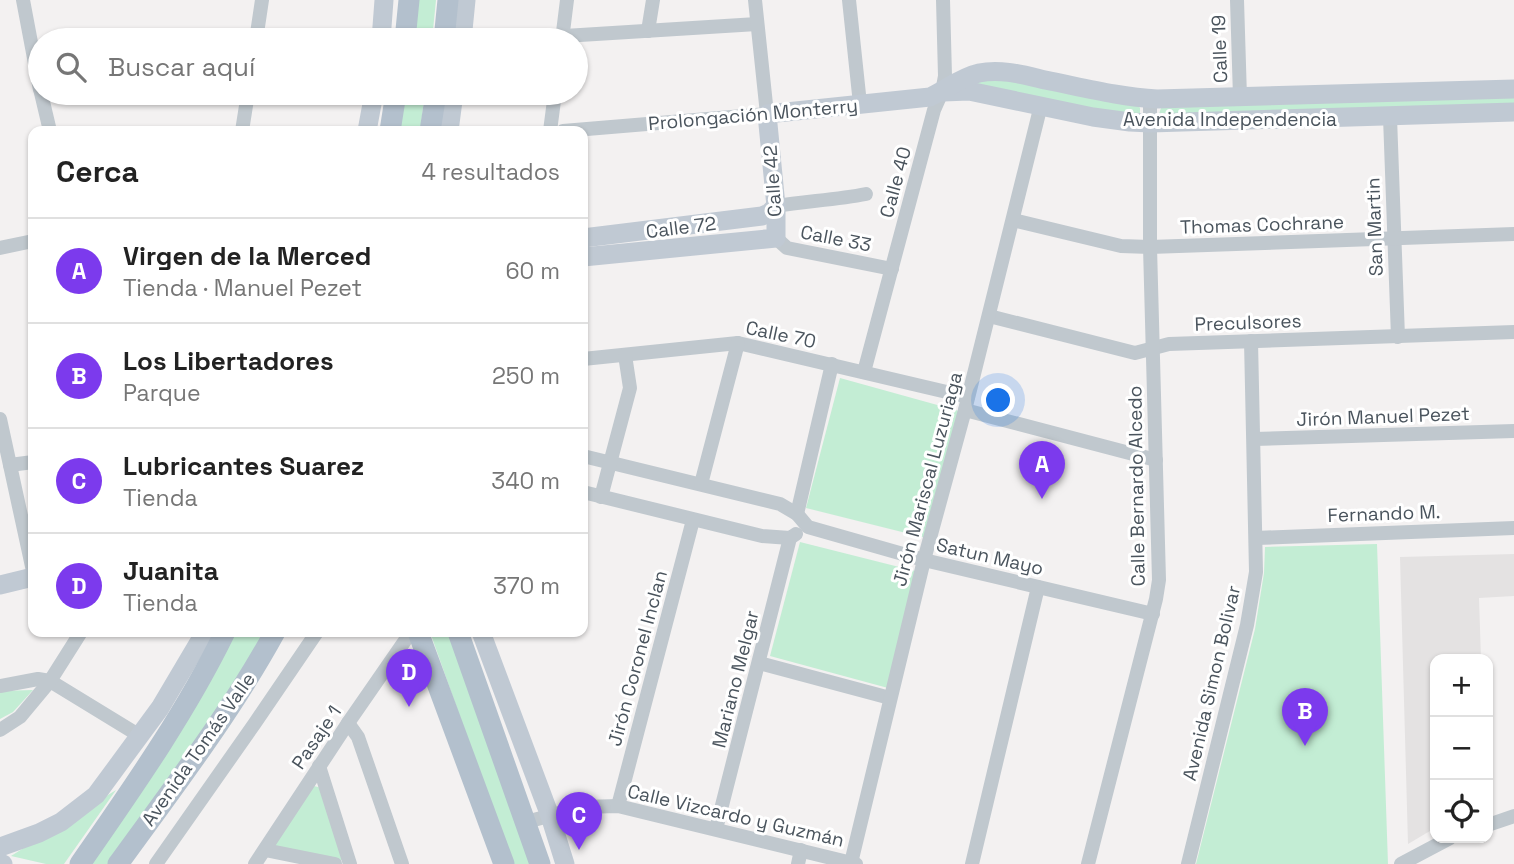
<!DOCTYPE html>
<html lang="es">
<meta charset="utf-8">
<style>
:root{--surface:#fff;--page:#f2f2f2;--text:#222;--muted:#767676;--line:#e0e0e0;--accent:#7c3aed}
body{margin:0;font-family:"Space Grotesk",sans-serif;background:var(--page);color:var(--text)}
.controls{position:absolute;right:21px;bottom:21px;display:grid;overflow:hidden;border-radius:14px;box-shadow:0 2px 5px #0004}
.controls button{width:63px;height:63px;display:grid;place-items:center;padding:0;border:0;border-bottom:2px solid var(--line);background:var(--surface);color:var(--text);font:35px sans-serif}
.you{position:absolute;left:999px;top:401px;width:24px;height:24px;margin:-18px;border:5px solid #fff;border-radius:50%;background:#1a73e8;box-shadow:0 0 0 10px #1a73e833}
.badge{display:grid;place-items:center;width:46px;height:46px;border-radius:50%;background:var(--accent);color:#fff;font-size:23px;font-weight:700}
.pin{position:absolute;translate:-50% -58px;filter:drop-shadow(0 2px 4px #0008)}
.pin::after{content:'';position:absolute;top:37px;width:24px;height:21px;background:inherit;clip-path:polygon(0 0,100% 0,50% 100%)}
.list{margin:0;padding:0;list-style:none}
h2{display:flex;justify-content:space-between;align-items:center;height:91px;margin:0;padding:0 28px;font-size:30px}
h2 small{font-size:23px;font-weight:400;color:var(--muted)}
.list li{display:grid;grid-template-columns:46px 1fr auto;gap:21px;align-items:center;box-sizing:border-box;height:105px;padding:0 28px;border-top:2px solid var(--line)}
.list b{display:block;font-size:26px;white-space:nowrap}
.list p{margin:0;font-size:23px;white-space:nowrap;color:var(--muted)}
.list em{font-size:23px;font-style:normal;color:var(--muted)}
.icon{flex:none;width:38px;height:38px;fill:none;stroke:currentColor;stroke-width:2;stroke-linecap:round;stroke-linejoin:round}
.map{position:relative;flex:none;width:1514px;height:864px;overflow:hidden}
.search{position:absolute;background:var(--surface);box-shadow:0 2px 5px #0004;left:28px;top:28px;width:560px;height:77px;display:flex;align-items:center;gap:18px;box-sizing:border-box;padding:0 24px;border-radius:38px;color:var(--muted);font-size:26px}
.panel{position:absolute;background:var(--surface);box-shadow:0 2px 5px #0004;left:28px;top:126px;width:560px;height:511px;border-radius:14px}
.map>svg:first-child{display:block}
.education{fill:#e4e2e2}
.green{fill:#c3edd4}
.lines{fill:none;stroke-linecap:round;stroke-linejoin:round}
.street{stroke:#c0c8ce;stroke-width:14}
.secondary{stroke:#c0c9d3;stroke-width:19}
.primary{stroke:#b3c0cd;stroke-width:21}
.labels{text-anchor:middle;stroke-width:6;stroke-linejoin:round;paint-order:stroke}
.street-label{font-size:19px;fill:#4a545d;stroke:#fff}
</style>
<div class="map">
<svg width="1514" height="864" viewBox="0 0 1514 864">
<rect width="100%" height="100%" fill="#f3f1f1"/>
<path class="education" d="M1514,554V596L1479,598L1481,659H1435V828L1408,844L1400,557Z"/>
<g class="green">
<path d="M415,0H436L432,40H411Z"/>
<path d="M997,77L1138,105L1140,108V116L1137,118L974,83Z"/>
<path d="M404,93H425L420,131H398Z"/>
<path d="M1514,95V107L1159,114L1161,108Z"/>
<path d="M840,378L959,411L926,538L806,508Z"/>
<path d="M800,542L919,572L888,688L770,656Z"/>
<path d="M1377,544L1388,864H1196L1255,629L1264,573L1265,547Z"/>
<path d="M235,632H267L221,710L112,864H90Z"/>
<path d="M430,632H448L531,864H512Z"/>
<path d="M33,690L13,712L0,719V691Z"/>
<path d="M314,786L322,788L343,859L340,861L275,847V838Z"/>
<path d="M116,790L64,864H46L11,856Z"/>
</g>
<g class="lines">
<g class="street">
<path d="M23,0L40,90"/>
<path d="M849,0L860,104"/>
<path d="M1237,0L1240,97"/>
<path d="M648,31L653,0"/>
<path d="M256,40L262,0"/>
<path d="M501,40L757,24"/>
<path d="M562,40L567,0"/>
<path d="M41,93L50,131"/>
<path d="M1390,117L1398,337"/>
<path d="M242,131L248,93"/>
<path d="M550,131L555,93"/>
<path d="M563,131L767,114L755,0"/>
<path d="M776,206C806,201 836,200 866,194"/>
<path d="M1013,220L1121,246L1150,247L1514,234"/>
<path d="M776,238L787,248L892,269"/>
<path d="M0,248L33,241"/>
<path d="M989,316L1135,353L1169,344L1514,332"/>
<path d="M583,359L738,343L968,397"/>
<path d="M864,372L934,110L942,92L945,76L943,0"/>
<path d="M965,410L1156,460"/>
<path d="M0,419L33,571"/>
<path d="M1254,439L1514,431"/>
<path d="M583,456L780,504L797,514L808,527L924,560L1153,614"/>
<path d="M10,465L33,462"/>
<path d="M701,484L738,343"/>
<path d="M583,492L762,536L790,538L796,534"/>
<path d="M601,497L630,388L625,355"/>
<path d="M797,514L832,364"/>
<path d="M1256,538L1514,528"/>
<path d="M759,663L890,698"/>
<path d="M0,686L38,679L50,681L140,736"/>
<path d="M348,723L358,737L402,864"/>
<path d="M0,730L20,717L50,681L81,632"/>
<path d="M319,766L350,864"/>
<path d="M618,806L693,520"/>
<path d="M526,822L583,807L618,806L856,864"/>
<path d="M1488,825L1514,816"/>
<path d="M716,829L790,538"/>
<path d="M265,850L335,864"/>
<path d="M851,863L924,560L965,410L1041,105"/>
<path d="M156,864L255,723L317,632"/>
<path d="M255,864L348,723L411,632"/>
<path d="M798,864L801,850"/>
<path d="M972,864L1038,587"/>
<path d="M1088,864L1156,599L1159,580L1150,247V99"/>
<path d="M1188,864L1247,625L1256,572L1251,341"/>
<path d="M1401,864L1450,838"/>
</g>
<g class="secondary">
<path d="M381,40L384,0"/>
<path d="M462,40L466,0"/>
<path d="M943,92L969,91L1093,117L1130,122L1150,123L1514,112"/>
<path d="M367,131L374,93"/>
<path d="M449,131L454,93"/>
<path d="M583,238L762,216L769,213L776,206"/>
<path d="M583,257L776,238V206L767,114L930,97C947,89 961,77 979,73C1003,68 1027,76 1050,81C1085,88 1121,97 1157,99L1514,89"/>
<path d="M0,585L33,577"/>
<path d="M481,632L550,816L565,864"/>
<path d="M0,847L39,833L61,822L96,795L160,708L205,632"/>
<path d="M0,863L3,864"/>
</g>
<g class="primary">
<path d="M405,40L409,0"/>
<path d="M444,40L448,0"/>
<path d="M390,131L396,93"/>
<path d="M430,131L436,93"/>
<path d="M418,632L504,864"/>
<path d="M458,632L540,864"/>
<path d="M80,864C132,789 185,714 225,632"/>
<path d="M118,864C173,788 230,714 275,632"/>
</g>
</g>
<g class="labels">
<g class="street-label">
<text transform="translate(1219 49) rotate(-92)" y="7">Calle 19</text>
<text transform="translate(753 114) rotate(-5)" y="7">Prolongación Monterry</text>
<text x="1230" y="126">Avenida Independencia</text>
<text transform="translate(772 181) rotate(-94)" y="7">Calle 42</text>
<text transform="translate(895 182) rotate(-75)" y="7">Calle 40</text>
<text transform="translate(1262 224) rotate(-2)" y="7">Thomas Cochrane</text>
<text transform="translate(681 227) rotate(-7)" y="7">Calle 72</text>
<text transform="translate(1374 227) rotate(-92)" y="7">San Martin</text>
<text transform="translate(836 238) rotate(11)" y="7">Calle 33</text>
<text transform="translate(1248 322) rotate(-2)" y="7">Preculsores</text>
<text transform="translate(781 334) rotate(12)" y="7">Calle 70</text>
<text transform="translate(1383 416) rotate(-2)" y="7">Jirón Manuel Pezet</text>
<text transform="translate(927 479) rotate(-75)" y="7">Jirón Mariscal Luzuriaga</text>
<text transform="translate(1136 486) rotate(-91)" y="7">Calle Bernardo Alcedo</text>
<text transform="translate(1384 513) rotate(-2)" y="7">Fernando M.</text>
<text transform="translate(990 556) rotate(13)" y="7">Satun Mayo</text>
<text transform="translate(637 658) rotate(-75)" y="7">Jirón Coronel Inclan</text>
<text transform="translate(735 679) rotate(-76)" y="7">Mariano Melgar</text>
<text transform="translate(1211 683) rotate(-77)" y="7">Avenida Simon Bolivar</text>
<text transform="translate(316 737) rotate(-56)" y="7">Pasaje 1</text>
<text transform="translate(198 749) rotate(-55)" y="7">Avenida Tomás Valle</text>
<text transform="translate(736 815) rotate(13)" y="7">Calle Vizcardo y Guzmán</text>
</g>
</g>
</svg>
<div class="controls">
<button>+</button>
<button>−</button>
<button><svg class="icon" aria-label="locate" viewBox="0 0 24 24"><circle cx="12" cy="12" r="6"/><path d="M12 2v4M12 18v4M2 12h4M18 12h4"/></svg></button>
</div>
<div class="you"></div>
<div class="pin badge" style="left:1042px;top:499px">A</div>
<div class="pin badge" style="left:1305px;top:746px">B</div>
<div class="pin badge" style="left:579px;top:850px">C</div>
<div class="pin badge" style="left:409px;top:707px">D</div>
<div class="search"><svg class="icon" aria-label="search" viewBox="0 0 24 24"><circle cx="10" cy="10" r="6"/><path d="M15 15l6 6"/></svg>Buscar aquí</div>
<section class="panel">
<h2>Cerca<small>4 resultados</small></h2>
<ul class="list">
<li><span class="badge">A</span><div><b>Virgen de la Merced</b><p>Tienda · Manuel Pezet</p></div><em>60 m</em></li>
<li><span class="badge">B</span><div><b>Los Libertadores</b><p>Parque</p></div><em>250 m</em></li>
<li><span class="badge">C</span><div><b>Lubricantes Suarez</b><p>Tienda</p></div><em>340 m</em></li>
<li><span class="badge">D</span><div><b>Juanita</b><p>Tienda</p></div><em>370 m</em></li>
</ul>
</section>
</div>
